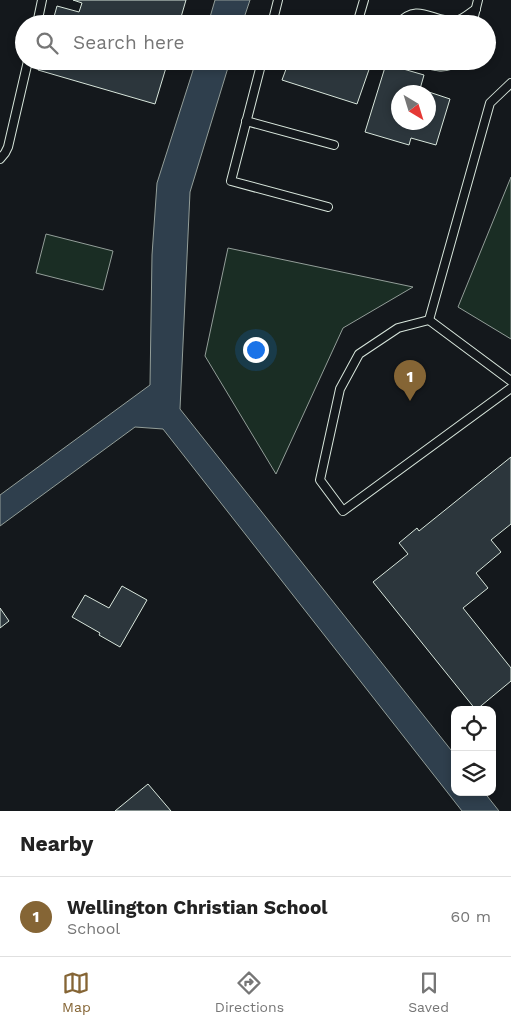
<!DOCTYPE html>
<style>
:root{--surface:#fff;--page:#f6f6f6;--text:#222;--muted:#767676;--line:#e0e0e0;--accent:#856535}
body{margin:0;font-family:"Work Sans",sans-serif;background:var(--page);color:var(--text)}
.controls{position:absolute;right:15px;bottom:15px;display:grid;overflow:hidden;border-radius:10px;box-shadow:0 2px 8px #0003}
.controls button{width:45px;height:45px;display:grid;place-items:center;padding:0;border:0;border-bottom:1px solid var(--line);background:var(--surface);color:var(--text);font:25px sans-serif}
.compass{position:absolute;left:391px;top:85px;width:45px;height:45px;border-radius:50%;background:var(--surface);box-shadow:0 2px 8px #0003;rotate:142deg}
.you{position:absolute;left:255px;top:349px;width:18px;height:18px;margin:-12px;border:4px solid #fff;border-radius:50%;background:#1a73e8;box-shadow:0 0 0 8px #1a73e833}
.badge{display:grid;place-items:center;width:32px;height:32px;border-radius:50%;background:var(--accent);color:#fff;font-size:16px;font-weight:700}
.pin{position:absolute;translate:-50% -41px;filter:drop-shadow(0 1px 2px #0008)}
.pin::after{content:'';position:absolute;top:26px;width:18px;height:15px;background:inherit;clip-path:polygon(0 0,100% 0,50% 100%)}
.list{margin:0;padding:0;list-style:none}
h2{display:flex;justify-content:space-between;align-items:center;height:65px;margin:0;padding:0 20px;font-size:21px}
h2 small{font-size:16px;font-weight:400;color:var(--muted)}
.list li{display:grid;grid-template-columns:32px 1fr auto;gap:15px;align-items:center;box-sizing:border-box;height:80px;padding:0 20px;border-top:1px solid var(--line)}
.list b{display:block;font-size:19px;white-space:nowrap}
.list p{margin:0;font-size:16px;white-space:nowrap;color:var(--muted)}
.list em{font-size:16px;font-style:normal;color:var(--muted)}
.icon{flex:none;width:28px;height:28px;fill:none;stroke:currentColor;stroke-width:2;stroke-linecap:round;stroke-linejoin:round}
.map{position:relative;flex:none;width:511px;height:811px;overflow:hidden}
.search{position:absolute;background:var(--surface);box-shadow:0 2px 8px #0003;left:15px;right:15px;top:15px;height:55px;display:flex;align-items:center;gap:12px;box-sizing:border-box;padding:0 18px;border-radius:28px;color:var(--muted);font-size:19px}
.sheet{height:145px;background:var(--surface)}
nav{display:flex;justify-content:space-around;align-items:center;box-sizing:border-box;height:70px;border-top:1px solid var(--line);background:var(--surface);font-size:14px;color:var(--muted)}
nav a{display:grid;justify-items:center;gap:2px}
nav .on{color:var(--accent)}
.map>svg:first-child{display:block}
.green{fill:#1a2d24;stroke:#939e99}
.water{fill:#2f3f4d;stroke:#939e99}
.building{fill:#2c363c;stroke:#d8e6dc;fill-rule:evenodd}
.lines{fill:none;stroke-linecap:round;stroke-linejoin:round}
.lane-casing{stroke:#d8e6dc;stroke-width:10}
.lane{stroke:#14181c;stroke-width:8}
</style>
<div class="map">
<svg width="511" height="811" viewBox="0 0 511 811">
<rect width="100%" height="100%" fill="#14181c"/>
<g class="green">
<path d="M511,177V339L458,307Z"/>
<path d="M46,234L113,251L103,290L36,273Z"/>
<path d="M228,248L413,287L343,328L276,474L205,356Z"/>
</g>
<g class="water">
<path d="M215,0H250L242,24H208Z"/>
<path d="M196,61H230L190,192L180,409L455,755V792H484L499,811H462L163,429L135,427L0,526V495L150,385L152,255L157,183Z"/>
</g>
<g class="building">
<path d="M73,0H186L179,24H52L57,6L79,12L82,3Z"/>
<path d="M41,61H168L155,104L38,70Z"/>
<path d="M289,61H372L357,104L282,80Z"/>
<path d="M386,64L424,75L420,89L450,99L436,145L411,138L409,145L365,132ZM398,92H428V122H398Z"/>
<path d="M511,457V524L491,540L501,552L476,573L488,588L463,608L511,668V681L476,710L373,582L408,554L399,543L417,528L419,531Z"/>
<path d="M122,586L147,600L120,647L99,635L100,633L72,617L85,595L109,608Z"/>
<path d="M0,608L9,621L0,628Z"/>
<path d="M148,784L171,811H115Z"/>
</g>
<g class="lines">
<g class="lane-casing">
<g id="lane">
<path d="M37,24L42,0"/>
<path d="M272,24L278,0"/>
<path d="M357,24L364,0"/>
<path d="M398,24C418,1 433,23 455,21C463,20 469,13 476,9"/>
<path d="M472,24L478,0"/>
<path d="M262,61L231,181L328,207"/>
<path d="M417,61C431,65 444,71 457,61"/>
<path d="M246,121L334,145"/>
<path d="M0,159L5,153L8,147L28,61"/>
<path d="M429,320L398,328L359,354L340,389L320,480L343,511L511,388"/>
<path d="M429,320L490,103L511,83"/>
<path d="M429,320L511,381"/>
</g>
</g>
<use href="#lane" class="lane"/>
</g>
</svg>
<div class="controls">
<button><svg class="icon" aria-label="locate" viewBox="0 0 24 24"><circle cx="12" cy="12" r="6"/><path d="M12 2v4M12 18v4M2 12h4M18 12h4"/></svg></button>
<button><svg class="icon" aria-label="layers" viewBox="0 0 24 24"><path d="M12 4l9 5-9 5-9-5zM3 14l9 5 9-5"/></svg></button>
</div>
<svg class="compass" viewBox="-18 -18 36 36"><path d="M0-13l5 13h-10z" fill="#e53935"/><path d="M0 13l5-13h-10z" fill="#767676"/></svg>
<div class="you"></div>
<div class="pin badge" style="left:410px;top:401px">1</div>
<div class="search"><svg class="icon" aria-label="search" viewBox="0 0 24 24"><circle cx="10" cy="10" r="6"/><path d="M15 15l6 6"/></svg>Search here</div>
</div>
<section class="sheet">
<h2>Nearby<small></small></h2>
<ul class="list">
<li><span class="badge">1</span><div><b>Wellington Christian School</b><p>School</p></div><em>60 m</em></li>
</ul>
</section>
<nav>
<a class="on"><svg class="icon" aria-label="map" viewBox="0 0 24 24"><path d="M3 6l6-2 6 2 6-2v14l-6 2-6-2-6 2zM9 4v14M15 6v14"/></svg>Map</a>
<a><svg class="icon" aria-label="directions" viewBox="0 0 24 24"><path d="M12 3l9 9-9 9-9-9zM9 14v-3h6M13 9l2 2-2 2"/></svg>Directions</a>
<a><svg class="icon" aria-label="saved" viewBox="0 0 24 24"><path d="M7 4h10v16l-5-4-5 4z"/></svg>Saved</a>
</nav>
